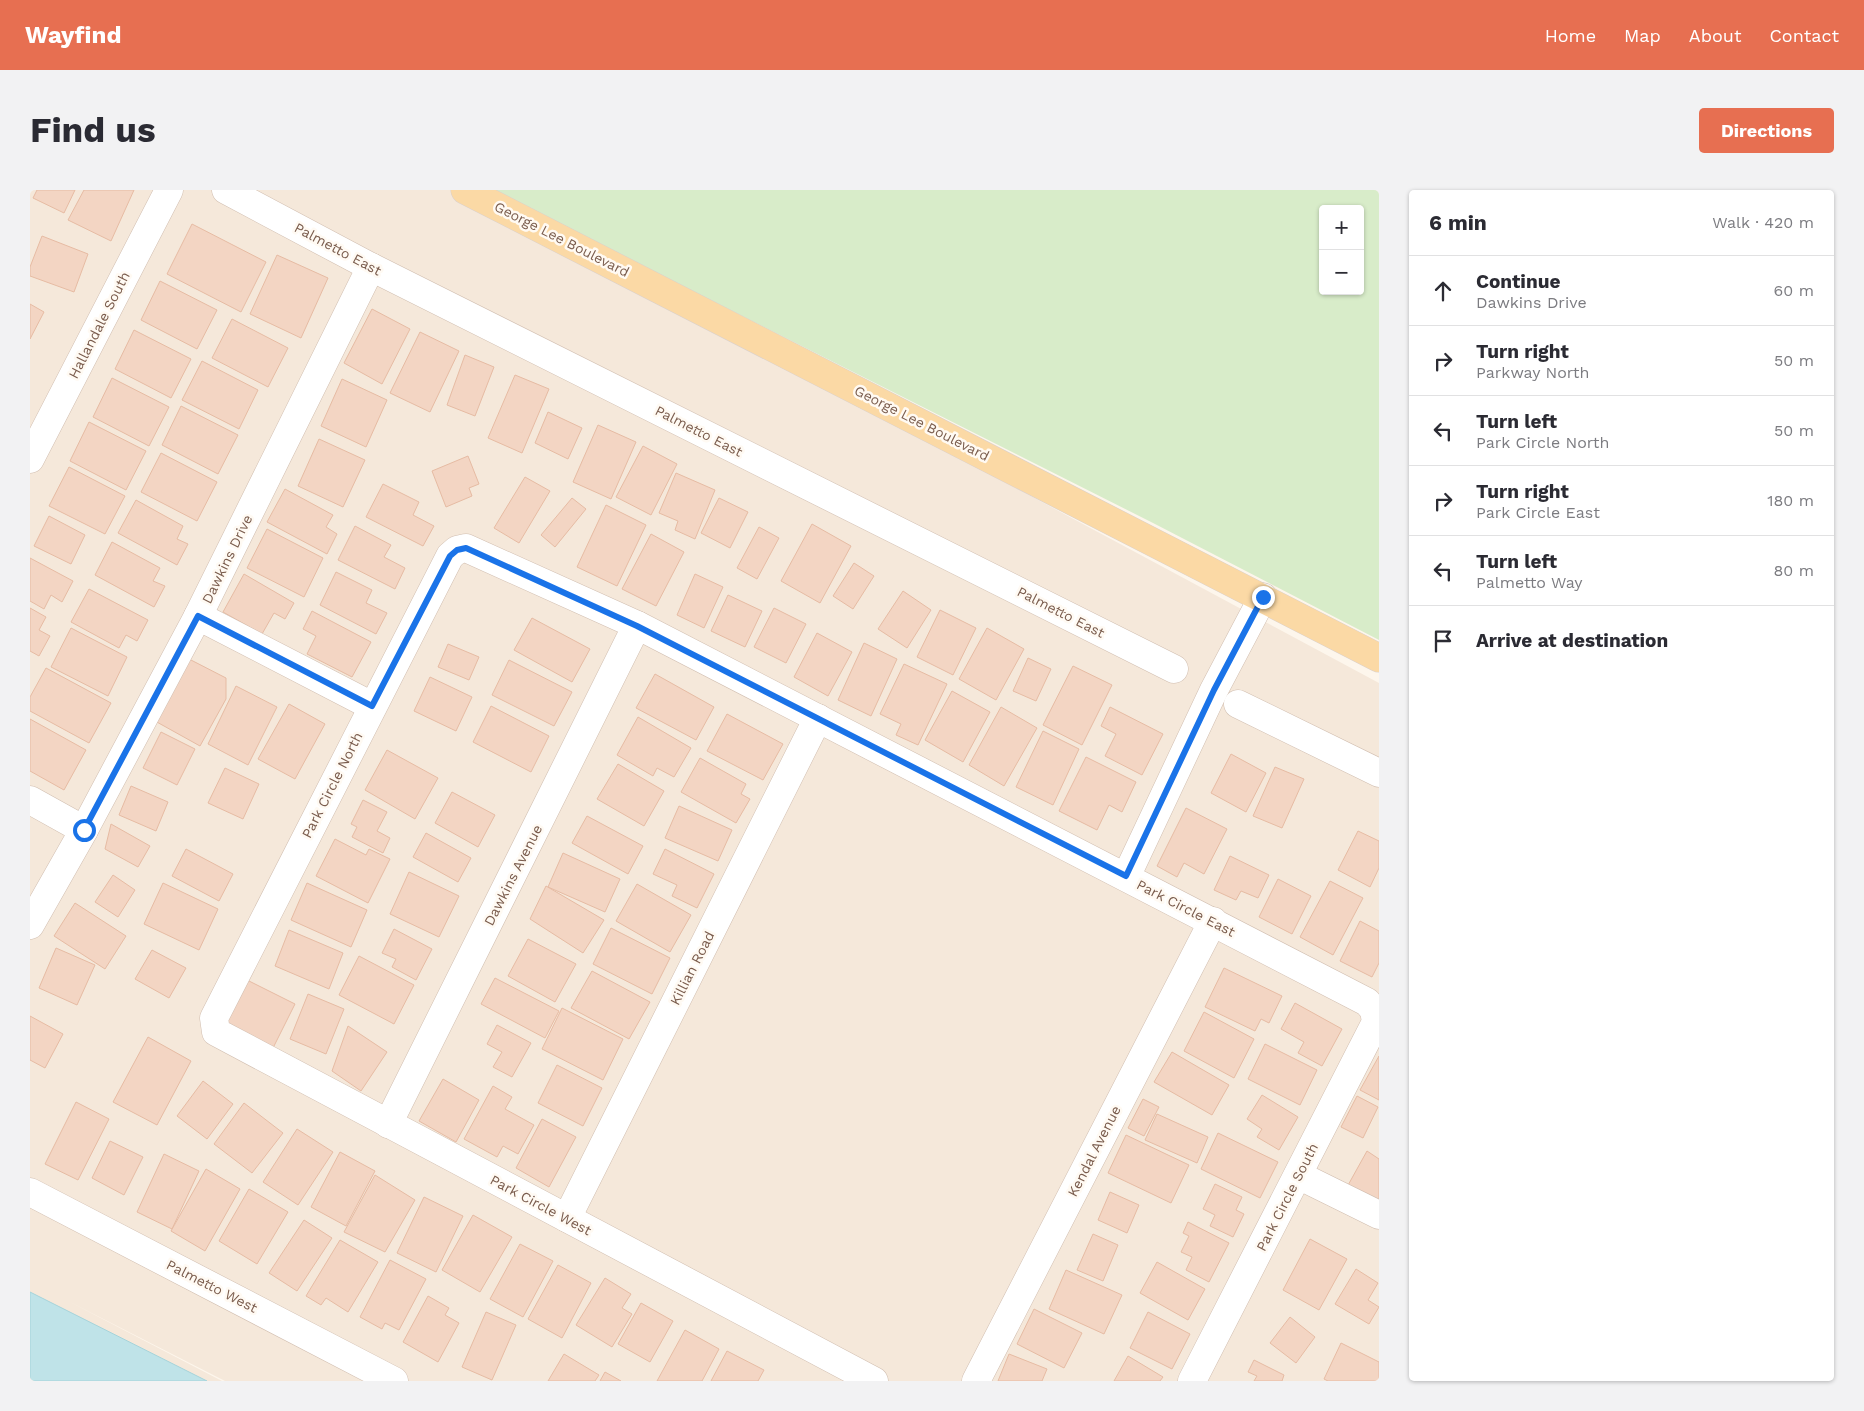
<!DOCTYPE html>
<meta charset="utf-8">
<style>
:root{--surface:#fff;--page:#f2f2f3;--text:#2b2b33;--muted:#7c7c81;--line:#e1e1e2;--accent:#e76f51}
body{margin:0;font-family:"Work Sans",sans-serif;background:var(--page);color:var(--text)}
.controls{position:absolute;right:15px;top:15px;display:grid;overflow:hidden;border-radius:5px;box-shadow:0 1px 4px #0004}
.controls button{width:45px;height:45px;display:grid;place-items:center;padding:0;border:0;border-bottom:1px solid var(--line);background:var(--surface);color:var(--text);font:25px sans-serif}
.stop{position:absolute;width:15px;height:15px;margin:-11px;border:4px solid #1a73e8;border-radius:50%;background:#fff}
.stop.end{background:#1a73e8;border-color:#fff;box-shadow:0 1px 5px #0008}
.list{margin:0;padding:0;list-style:none}
h2{display:flex;justify-content:space-between;align-items:center;height:65px;margin:0;padding:0 20px;font-size:21px}
h2 small{font-size:16px;font-weight:400;color:var(--muted)}
.list li{display:grid;grid-template-columns:32px 1fr auto;gap:15px;align-items:center;box-sizing:border-box;height:70px;padding:0 20px;border-top:1px solid var(--line)}
.list b{display:block;font-size:19px;white-space:nowrap}
.list p{margin:0;font-size:16px;white-space:nowrap;color:var(--muted)}
.list em{font-size:16px;font-style:normal;color:var(--muted)}
.icon{flex:none;width:28px;height:28px;fill:none;stroke:currentColor;stroke-width:2;stroke-linecap:round;stroke-linejoin:round}
.map{position:relative;flex:none;width:1349px;height:1191px;overflow:hidden;border-radius:5px}
header{display:flex;align-items:center;gap:30px;box-sizing:border-box;height:70px;padding:0 25px;background:var(--accent);color:#fff}
header strong{font-size:24px}
nav{display:flex;gap:28px;margin-inline-start:auto;font-size:18px}
.intro{display:flex;align-items:center;justify-content:space-between;box-sizing:border-box;height:120px;padding:0 30px}
h1{margin:0;font-size:35px}
.button{padding:12px 22px;border-radius:5px;background:var(--accent);color:#fff;font-size:18px;font-weight:700}
main{display:flex;gap:30px;padding:0 30px}
aside{flex:1;background:var(--surface);border-radius:5px;box-shadow:0 1px 4px #0004}
.map>svg:first-child{display:block}
.residential{fill:#f5e8da}
.green{fill:#d8ecc9;fill-rule:evenodd}
.water{fill:#bfe3e8;stroke:#a5d3da}
.building{fill:#f3d5c3;stroke:#e6bba3}
.lines{fill:none;stroke-linecap:round;stroke-linejoin:round}
.minor-casing{stroke:#d1beb0;stroke-width:29}
.major-casing{stroke:#dad1cd;stroke-width:29}
.minor{stroke:#fff;stroke-width:28}
.major{stroke:#fbd9a5;stroke-width:28}
.route{stroke:#1a73e8;stroke-width:6}
.labels{text-anchor:middle;stroke-width:5;stroke-linejoin:round;paint-order:stroke}
.street-label{font-size:14px;fill:#7a5c4d;stroke:#fffaf3}
</style>
<header>
<strong>Wayfind</strong>
<nav><a>Home</a><a>Map</a><a>About</a><a>Contact</a></nav>
</header>
<div class="intro"><h1>Find us</h1><a class="button">Directions</a></div>
<main>
<div class="map">
<svg width="1349" height="1191" viewBox="0 0 1349 1191">
<rect width="100%" height="100%" fill="#fdf6ec"/>
<path class="residential" d="M0,0H431L1349,493V1191H195L38,1111L192,1191H0Z"/>
<path class="green" d="M462,0H1349V450L1125,334ZM1293,19H1330V101H1293Z"/>
<path class="water" d="M0,1102L177,1191H0Z"/>
<g class="building">
<path d="M7,0H45L34,23L3,8Z"/>
<path d="M54,0H104L81,51L38,30Z"/>
<path d="M162,34L236,72L211,122L137,84Z"/>
<path d="M12,46L58,64L44,102L0,86V77Z"/>
<path d="M247,65L298,88L271,148L220,124Z"/>
<path d="M130,91L187,120L167,159L111,130Z"/>
<path d="M0,114L14,122L0,149Z"/>
<path d="M342,119L380,139L352,194L314,173Z"/>
<path d="M202,129L258,158L238,197L182,168Z"/>
<path d="M104,140L161,169L141,208L85,179Z"/>
<path d="M390,142L429,161L400,222L360,203Z"/>
<path d="M435,165L464,177L445,226L417,215Z"/>
<path d="M172,171L228,200L209,239L152,210Z"/>
<path d="M485,185L519,199L492,263L458,248Z"/>
<path d="M82,188L139,217L119,256L63,227Z"/>
<path d="M312,189L357,210L336,257L291,236Z"/>
<path d="M151,216L208,245L188,284L132,255Z"/>
<path d="M518,222L552,238L538,269L505,253Z"/>
<path d="M59,232L116,261L96,300L40,271Z"/>
<path d="M568,235L606,252L581,309L543,292Z"/>
<path d="M289,249L335,270L313,317L268,296Z"/>
<path d="M613,256L647,274L621,325L586,307Z"/>
<path d="M131,263L187,292L167,331L111,302Z"/>
<path d="M438,266L449,294L439,298L442,306L416,317L402,281Z"/>
<path d="M39,277L95,306L75,344L19,316Z"/>
<path d="M646,283L685,300L665,349L645,340L648,331L629,323Z"/>
<path d="M495,287L520,301L489,353L464,338Z"/>
<path d="M353,294L389,312L383,325L404,336L393,356L336,327Z"/>
<path d="M255,299L303,325L296,337L307,344L297,364L237,332Z"/>
<path d="M542,308L556,319L525,357L511,345Z"/>
<path d="M689,308L718,322L700,358L671,343Z"/>
<path d="M106,310L153,336L147,349L158,354L147,375L88,343Z"/>
<path d="M576,315L616,335L587,396L547,377Z"/>
<path d="M19,326L55,345L41,374L4,356Z"/>
<path d="M782,334L821,356L790,413L751,391Z"/>
<path d="M325,336L361,355L354,367L375,378L365,399L308,370Z"/>
<path d="M729,337L749,348L727,389L707,378Z"/>
<path d="M237,339L293,368L274,407L217,378Z"/>
<path d="M621,344L654,362L626,416L592,399Z"/>
<path d="M82,352L130,378L123,391L135,396L124,417L65,385Z"/>
<path d="M0,368L43,391L32,412L21,405L14,419L0,411Z"/>
<path d="M824,373L844,386L823,419L803,406Z"/>
<path d="M306,382L342,400L336,413L357,423L346,444L290,415Z"/>
<path d="M214,384L264,413L255,429L244,423L232,444L193,422Z"/>
<path d="M665,384L693,397L674,438L647,425Z"/>
<path d="M59,399L118,430L107,451L96,445L89,458L41,432Z"/>
<path d="M873,401L901,420L877,458L848,439Z"/>
<path d="M698,405L732,421L715,457L681,441Z"/>
<path d="M0,418L16,427L9,440L20,446L9,466L0,461Z"/>
<path d="M744,418L776,434L756,473L724,457Z"/>
<path d="M910,420L946,438L923,485L887,467Z"/>
<path d="M282,421L341,452L322,487L277,464L286,446L273,439Z"/>
<path d="M502,428L560,459L542,492L484,460Z"/>
<path d="M41,438L97,467L78,506L21,477Z"/>
<path d="M957,438L994,459L966,510L929,489Z"/>
<path d="M787,443L822,462L798,506L764,487Z"/>
<path d="M834,453L867,469L841,526L808,510Z"/>
<path d="M418,454L449,467L439,490L408,477Z"/>
<path d="M998,468L1021,479L1006,511L983,501Z"/>
<path d="M159,469L196,488V509L170,556L125,531Z"/>
<path d="M479,470L542,502L524,536L462,505Z"/>
<path d="M874,474L917,494L888,555L866,545L871,534L850,524Z"/>
<path d="M1043,476L1082,495L1052,555L1013,535Z"/>
<path d="M16,478L81,513L59,553L0,521V507Z"/>
<path d="M625,484L684,517L666,550L606,518Z"/>
<path d="M400,487L442,507L426,541L384,521Z"/>
<path d="M206,496L247,517L218,575L178,554Z"/>
<path d="M922,501L960,522L933,572L895,550Z"/>
<path d="M259,514L295,534L265,589L228,569Z"/>
<path d="M461,516L519,546L501,582L443,552Z"/>
<path d="M971,517L1007,538L974,596L939,575Z"/>
<path d="M1080,517L1133,544L1112,585L1075,566L1086,544L1071,536Z"/>
<path d="M697,524L753,554L733,590L677,561Z"/>
<path d="M608,527L661,558L644,587L627,578L623,586L587,565Z"/>
<path d="M0,529L56,560L34,600L0,581Z"/>
<path d="M1013,541L1049,559L1023,615L986,597Z"/>
<path d="M131,542L165,559L147,595L113,578Z"/>
<path d="M357,560L408,588L385,629L335,600Z"/>
<path d="M1201,564L1236,583L1216,622L1181,603Z"/>
<path d="M1056,567L1106,592L1092,622L1079,615L1067,640L1029,621Z"/>
<path d="M670,568L716,594L711,604L720,609L706,633L651,602Z"/>
<path d="M588,574L634,601L614,636L567,609Z"/>
<path d="M1245,577L1274,589L1252,638L1223,626Z"/>
<path d="M195,578L229,594L213,629L178,613Z"/>
<path d="M101,596L138,612L126,641L89,625Z"/>
<path d="M422,602L465,625L448,657L405,633Z"/>
<path d="M333,610L357,622L347,641L360,648L353,663L322,647L327,637L321,634Z"/>
<path d="M649,616L702,640L688,671L635,648Z"/>
<path d="M1156,618L1197,639L1174,684L1154,673L1147,687L1127,676Z"/>
<path d="M557,626L613,656L598,684L542,653Z"/>
<path d="M81,634L120,656L108,677L75,659Z"/>
<path d="M1328,641L1349,651V678L1340,697L1308,680Z"/>
<path d="M396,643L441,668L428,692L383,667Z"/>
<path d="M305,649L336,665L339,659L360,669L338,713L286,686Z"/>
<path d="M156,659L203,684L189,711L142,686Z"/>
<path d="M635,659L684,684L667,718L642,706L647,695L623,684Z"/>
<path d="M533,663L590,689L575,722L518,697Z"/>
<path d="M1200,666L1239,685L1228,708L1211,701L1206,710L1184,700Z"/>
<path d="M379,682L429,706L409,747L360,724Z"/>
<path d="M83,685L105,700L88,727L65,712Z"/>
<path d="M1248,689L1281,706L1262,744L1229,727Z"/>
<path d="M1300,691L1333,708L1303,765L1270,747Z"/>
<path d="M133,693L188,719L169,760L114,734Z"/>
<path d="M277,693L337,720L321,757L261,730Z"/>
<path d="M607,694L661,725L640,762L586,731Z"/>
<path d="M516,696L574,730L553,763L500,729Z"/>
<path d="M45,713L96,746L75,779L24,746Z"/>
<path d="M1330,731L1349,741V773L1342,787L1310,771Z"/>
<path d="M581,738L640,768L622,804L563,774Z"/>
<path d="M364,739L402,759L386,790L362,777L366,769L352,763Z"/>
<path d="M259,740L313,763L299,799L245,776Z"/>
<path d="M498,749L546,774L525,812L478,786Z"/>
<path d="M26,758L65,775L47,815L9,798Z"/>
<path d="M122,760L156,778L139,808L105,789Z"/>
<path d="M329,766L384,795L364,834L309,805Z"/>
<path d="M1194,778L1252,806L1239,833L1231,829L1225,841L1175,817Z"/>
<path d="M562,781L620,812L599,849L541,818Z"/>
<path d="M465,788L529,821L515,848L451,814Z"/>
<path d="M215,789L265,814L242,860L192,835Z"/>
<path d="M278,804L314,819L296,864L260,849Z"/>
<path d="M1265,813L1312,839L1292,876L1268,863L1274,852L1251,839Z"/>
<path d="M532,818L593,849L573,890L512,859Z"/>
<path d="M1174,822L1224,849L1204,888L1154,861Z"/>
<path d="M0,826L33,844L15,878L0,870Z"/>
<path d="M467,835L501,853L482,887L463,877L472,862L457,854Z"/>
<path d="M318,836L357,862L331,901L302,881Z"/>
<path d="M118,847L161,871L127,935L83,912Z"/>
<path d="M1235,854L1287,880L1270,915L1218,889Z"/>
<path d="M1142,862L1199,895L1182,925L1124,892Z"/>
<path d="M1349,866V910L1330,900Z"/>
<path d="M527,875L572,898L553,936L508,913Z"/>
<path d="M413,889L449,910L426,952L389,931Z"/>
<path d="M173,891L203,914L177,949L147,926Z"/>
<path d="M463,896L482,907L475,919L504,935L488,964L473,956L467,967L434,949Z"/>
<path d="M1232,905L1268,927L1249,960L1227,947L1232,939L1217,929Z"/>
<path d="M1327,906L1348,917L1333,948L1311,937Z"/>
<path d="M1113,909L1129,917L1114,946L1098,938Z"/>
<path d="M46,912L79,929L48,990L15,974Z"/>
<path d="M214,913L253,943L222,983L184,954Z"/>
<path d="M1127,924L1178,947L1167,973L1115,950Z"/>
<path d="M512,929L546,947L519,997L486,978Z"/>
<path d="M267,939L303,962L268,1015L233,992Z"/>
<path d="M1188,943L1248,972L1230,1008L1171,979Z"/>
<path d="M1096,945L1159,975L1141,1013L1078,983Z"/>
<path d="M80,951L113,967L94,1005L62,988Z"/>
<path d="M1337,961L1349,969V1015L1317,997Z"/>
<path d="M310,962L345,981L316,1036L281,1017Z"/>
<path d="M134,964L169,981L142,1039L107,1022Z"/>
<path d="M176,979L210,999L175,1061L141,1041Z"/>
<path d="M345,985L385,1010L355,1062L314,1042Z"/>
<path d="M1185,994L1212,1007L1206,1020L1214,1024L1203,1047L1180,1036L1185,1025L1173,1019Z"/>
<path d="M219,999L258,1022L227,1074L189,1051Z"/>
<path d="M1080,1002L1109,1015L1097,1043L1068,1030Z"/>
<path d="M394,1007L433,1026L406,1082L367,1063Z"/>
<path d="M443,1025L482,1047L450,1102L412,1080Z"/>
<path d="M274,1030L302,1048L267,1101L239,1083Z"/>
<path d="M1158,1032L1199,1053L1179,1092L1156,1080L1162,1067L1151,1062L1159,1046L1153,1043Z"/>
<path d="M1063,1044L1088,1055L1073,1091L1047,1080Z"/>
<path d="M1280,1049L1317,1069L1289,1120L1253,1100Z"/>
<path d="M310,1050L348,1072L318,1122L296,1108L291,1115L276,1106Z"/>
<path d="M490,1054L523,1071L493,1127L460,1109Z"/>
<path d="M360,1070L396,1089L369,1140L355,1133L352,1139L330,1127Z"/>
<path d="M1127,1072L1175,1099L1158,1130L1110,1103Z"/>
<path d="M528,1075L561,1093L532,1148L498,1129Z"/>
<path d="M1326,1079L1348,1093L1338,1110L1349,1117L1339,1134L1305,1114Z"/>
<path d="M1036,1080L1092,1105L1074,1144L1019,1119Z"/>
<path d="M575,1088L601,1104L592,1118L602,1124L582,1157L546,1135Z"/>
<path d="M398,1106L419,1118L415,1125L429,1133L408,1172L373,1152Z"/>
<path d="M611,1113L643,1131L620,1172L588,1154Z"/>
<path d="M1004,1119L1052,1143L1034,1178L987,1154Z"/>
<path d="M456,1122L486,1135L462,1190L432,1177Z"/>
<path d="M1118,1122L1160,1144L1142,1179L1100,1158Z"/>
<path d="M1260,1127L1285,1147L1266,1173L1240,1153Z"/>
<path d="M655,1140L689,1159L672,1191H627Z"/>
<path d="M1311,1153L1349,1172V1191H1298L1294,1189Z"/>
<path d="M697,1161L734,1180L728,1191H681Z"/>
<path d="M534,1164L569,1185L565,1191H518Z"/>
<path d="M979,1164L1017,1179L1012,1191H968Z"/>
<path d="M1098,1166L1133,1187L1130,1191H1084Z"/>
<path d="M1224,1170L1254,1185L1252,1191H1224L1227,1186L1218,1182Z"/>
<path d="M575,1182L591,1191H570Z"/>
</g>
<g class="lines">
<g class="minor-casing">
<g id="minor">
<path d="M196,0L341,77L1144,479"/>
<path d="M0,269L139,0"/>
<path d="M168,426L342,516"/>
<path d="M1208,514L1349,583"/>
<path d="M0,610L54,640"/>
<path d="M1096,687L1184,500L1233,407"/>
<path d="M0,735L54,640L168,426L341,77"/>
<path d="M358,934L607,435"/>
<path d="M1268,985L1349,1025"/>
<path d="M0,1002L364,1191"/>
<path d="M537,1028L788,528"/>
<path d="M844,1191L186,842L184,828L420,366L427,360L436,358L607,435L1337,812L1344,820L1346,832L1162,1191"/>
<path d="M946,1191L1183,731"/>
</g>
</g>
<g class="major-casing">
<path id="major" d="M435,0L1349,468"/>
</g>
<use href="#minor" class="minor"/>
<use href="#major" class="major"/>
</g>
<g class="lines">
<path class="route" d="M54,640L168,426L342,516L420,366L427,360L436,358L607,436L1096,686L1184,500L1233,407"/>
</g>
<g class="labels">
<g class="street-label">
<text transform="translate(532 49) rotate(27)" y="5">George Lee Boulevard</text>
<text transform="translate(308 59) rotate(28)" y="5">Palmetto East</text>
<text transform="translate(69 135) rotate(-63)" y="5">Hallandale South</text>
<text transform="translate(892 233) rotate(27)" y="5">George Lee Boulevard</text>
<text transform="translate(669 241) rotate(27)" y="5">Palmetto East</text>
<text transform="translate(197 369) rotate(-64)" y="5">Dawkins Drive</text>
<text transform="translate(1031 422) rotate(27)" y="5">Palmetto East</text>
<text transform="translate(302 595) rotate(-63)" y="5">Park Circle North</text>
<text transform="translate(483 685) rotate(-63)" y="5">Dawkins Avenue</text>
<text transform="translate(1156 718) rotate(27)" y="5">Park Circle East</text>
<text transform="translate(662 778) rotate(-63)" y="5">Killian Road</text>
<text transform="translate(1064 961) rotate(-63)" y="5">Kendal Avenue</text>
<text transform="translate(1257 1007) rotate(-63)" y="5">Park Circle South</text>
<text transform="translate(511 1015) rotate(28)" y="5">Park Circle West</text>
<text transform="translate(182 1096) rotate(27)" y="5">Palmetto West</text>
</g>
</g>
</svg>
<div class="controls">
<button>+</button>
<button>−</button>
</div>
<div class="stop" style="left:54px;top:640px"></div>
<div class="stop end" style="left:1233px;top:407px"></div>
</div>
<aside>
<h2>6 min<small>Walk · 420 m</small></h2>
<ul class="list">
<li><svg class="icon" aria-label="ahead" viewBox="0 0 24 24"><path d="M12 20V5M6 11l6-6 6 6"/></svg><div><b>Continue</b><p>Dawkins Drive</p></div><em>60 m</em></li>
<li><svg class="icon" aria-label="right" viewBox="0 0 24 24"><path d="M7 20v-9h11M14 6l5 5-5 5"/></svg><div><b>Turn right</b><p>Parkway North</p></div><em>50 m</em></li>
<li><svg class="icon" aria-label="left" viewBox="0 0 24 24"><path d="M17 20v-9H6M10 6l-5 5 5 5"/></svg><div><b>Turn left</b><p>Park Circle North</p></div><em>50 m</em></li>
<li><svg class="icon" aria-label="right" viewBox="0 0 24 24"><path d="M7 20v-9h11M14 6l5 5-5 5"/></svg><div><b>Turn right</b><p>Park Circle East</p></div><em>180 m</em></li>
<li><svg class="icon" aria-label="left" viewBox="0 0 24 24"><path d="M17 20v-9H6M10 6l-5 5 5 5"/></svg><div><b>Turn left</b><p>Palmetto Way</p></div><em>80 m</em></li>
<li><svg class="icon" aria-label="arrive" viewBox="0 0 24 24"><path d="M6 21V4h12l-3 4 3 4H6"/></svg><div><b>Arrive at destination</b></div></li>
</ul>
</aside>
</main>
